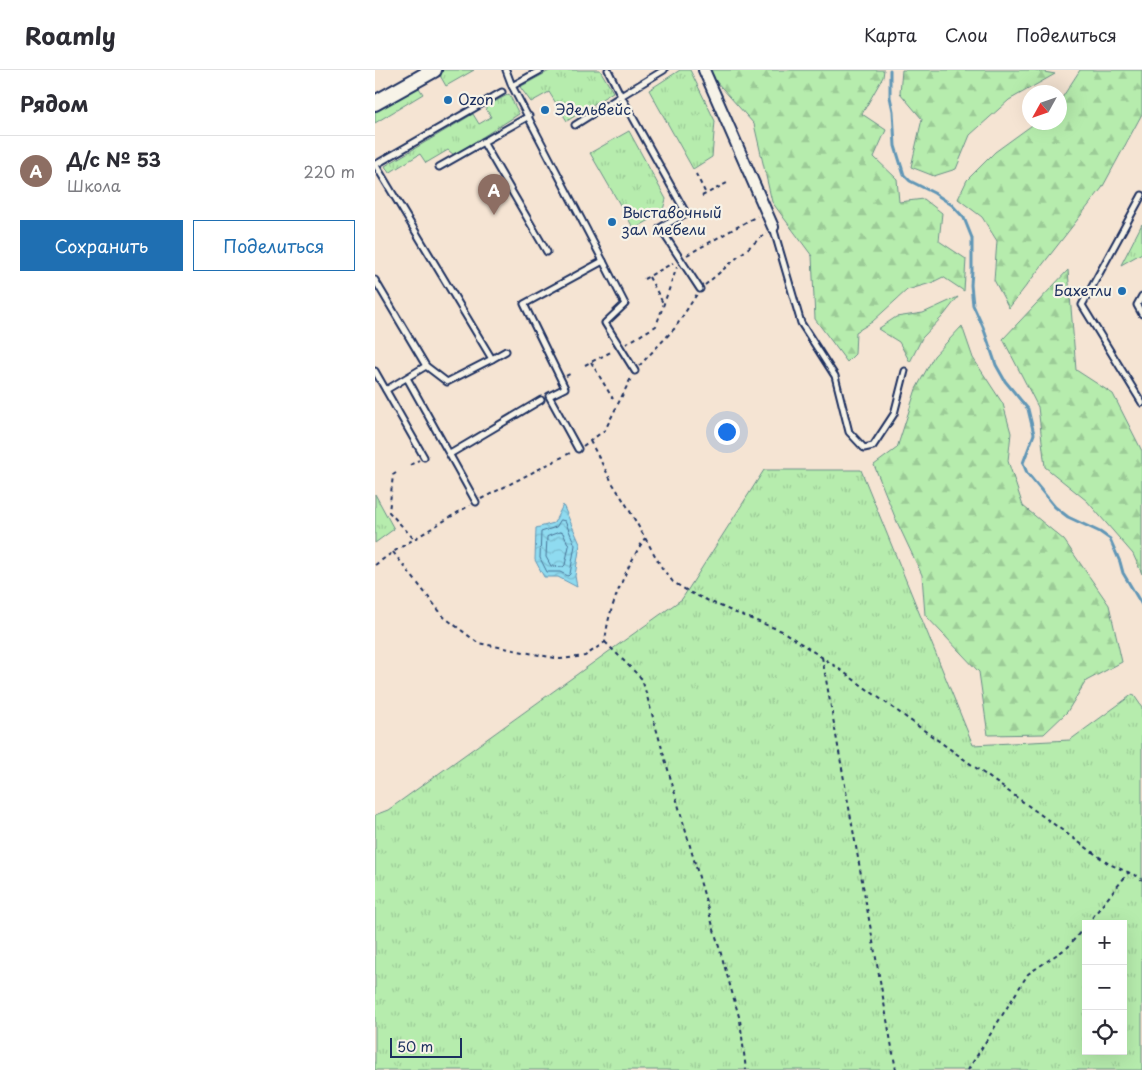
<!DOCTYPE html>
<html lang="ru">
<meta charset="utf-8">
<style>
:root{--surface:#fff;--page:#f2f2f3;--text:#2b2b33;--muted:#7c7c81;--line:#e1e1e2;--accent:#1f6fb2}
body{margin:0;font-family:"Playpen Sans",sans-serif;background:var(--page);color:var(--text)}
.controls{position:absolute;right:15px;bottom:15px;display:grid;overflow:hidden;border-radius:0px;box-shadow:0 5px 20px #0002}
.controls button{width:45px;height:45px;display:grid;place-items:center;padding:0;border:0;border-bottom:1px solid var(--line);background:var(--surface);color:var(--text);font:25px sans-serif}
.compass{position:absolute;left:647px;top:15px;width:45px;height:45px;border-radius:50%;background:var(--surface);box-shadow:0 5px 20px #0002;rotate:230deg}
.scale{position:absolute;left:15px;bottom:12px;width:72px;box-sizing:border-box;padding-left:5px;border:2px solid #1b2f5e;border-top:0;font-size:14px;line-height:18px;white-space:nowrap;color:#1b2f5e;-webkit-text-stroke:4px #f7f3e8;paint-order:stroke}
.you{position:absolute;left:351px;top:361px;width:18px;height:18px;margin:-12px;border:4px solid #fff;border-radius:50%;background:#1a73e8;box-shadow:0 0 0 8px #1a73e833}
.badge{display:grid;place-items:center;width:32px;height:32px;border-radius:50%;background:var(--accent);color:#fff;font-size:16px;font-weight:700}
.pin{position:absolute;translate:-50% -41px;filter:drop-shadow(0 1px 2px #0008)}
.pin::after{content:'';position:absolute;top:26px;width:18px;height:15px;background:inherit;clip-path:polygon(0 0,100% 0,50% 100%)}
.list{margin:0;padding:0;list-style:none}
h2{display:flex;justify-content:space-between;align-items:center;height:65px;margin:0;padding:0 20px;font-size:21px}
h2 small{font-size:16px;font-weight:400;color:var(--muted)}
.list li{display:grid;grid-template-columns:32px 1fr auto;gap:15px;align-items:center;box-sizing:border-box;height:70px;padding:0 20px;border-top:1px solid var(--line)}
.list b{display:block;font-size:19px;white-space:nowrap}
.list p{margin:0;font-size:16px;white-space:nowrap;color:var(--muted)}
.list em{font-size:16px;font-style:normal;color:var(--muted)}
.actions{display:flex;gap:10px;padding:15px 20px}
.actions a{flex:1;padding:11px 0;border:1px solid var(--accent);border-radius:0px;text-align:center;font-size:18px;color:var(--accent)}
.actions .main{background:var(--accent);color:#fff}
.icon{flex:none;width:28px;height:28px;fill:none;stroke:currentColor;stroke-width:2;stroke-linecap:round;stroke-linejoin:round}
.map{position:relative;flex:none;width:767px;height:1000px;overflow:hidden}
header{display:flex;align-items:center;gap:30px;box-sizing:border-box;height:70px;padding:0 25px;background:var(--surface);border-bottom:1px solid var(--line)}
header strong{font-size:24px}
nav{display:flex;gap:28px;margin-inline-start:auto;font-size:18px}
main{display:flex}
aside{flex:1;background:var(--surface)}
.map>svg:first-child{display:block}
.grass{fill:url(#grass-tufts);stroke:#688e86;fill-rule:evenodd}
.forest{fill:url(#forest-firs);stroke:#688e86}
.water{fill:url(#water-waves);stroke:#6196b6}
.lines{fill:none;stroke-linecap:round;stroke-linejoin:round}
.shore{stroke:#497498;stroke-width:1}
.stream{stroke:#6196b6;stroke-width:3}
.lane-casing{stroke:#1b2f5e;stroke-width:9}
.street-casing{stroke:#1b2f5e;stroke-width:14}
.secondary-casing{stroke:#1b2f5e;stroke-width:18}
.path{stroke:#1b2f5e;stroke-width:2;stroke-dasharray:4 4;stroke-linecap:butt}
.lane{stroke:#f7f3e8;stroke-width:5}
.street{stroke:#f7f3e8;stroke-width:10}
.secondary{stroke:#f7f3e8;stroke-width:14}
.poi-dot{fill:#1f6fb2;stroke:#f7f3e8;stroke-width:2}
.labels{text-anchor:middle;stroke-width:4.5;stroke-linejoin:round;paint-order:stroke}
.poi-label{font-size:15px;fill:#1b2f5e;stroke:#f7f3e8;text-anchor:start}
</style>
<header>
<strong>Roamly</strong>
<nav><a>Карта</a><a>Слои</a><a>Поделиться</a></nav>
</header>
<main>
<aside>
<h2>Рядом<small></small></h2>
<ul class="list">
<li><span class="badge" style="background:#8d6e63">A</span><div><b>Д/с № 53</b><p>Школа</p></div><em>220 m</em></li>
</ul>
<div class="actions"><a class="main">Сохранить</a><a>Поделиться</a></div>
</aside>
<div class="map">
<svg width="767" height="1000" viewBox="0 0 767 1000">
<defs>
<pattern id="grass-tufts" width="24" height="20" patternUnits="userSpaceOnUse" patternTransform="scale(1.25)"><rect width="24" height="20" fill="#b6ecad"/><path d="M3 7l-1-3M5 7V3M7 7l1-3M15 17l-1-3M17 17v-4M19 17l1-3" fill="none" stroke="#9ccb97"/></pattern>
<pattern id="forest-firs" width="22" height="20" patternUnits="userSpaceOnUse" patternTransform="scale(1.25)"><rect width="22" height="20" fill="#b6ecad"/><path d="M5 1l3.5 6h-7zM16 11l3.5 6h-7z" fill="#9ccb97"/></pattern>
<pattern id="water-waves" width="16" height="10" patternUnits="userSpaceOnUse" patternTransform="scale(1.25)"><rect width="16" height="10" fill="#8fdbf0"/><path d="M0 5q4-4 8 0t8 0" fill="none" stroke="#7bbcd0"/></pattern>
</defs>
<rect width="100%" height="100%" fill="#f5e4d3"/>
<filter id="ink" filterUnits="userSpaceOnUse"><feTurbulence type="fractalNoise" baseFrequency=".02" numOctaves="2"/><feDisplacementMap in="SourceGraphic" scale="10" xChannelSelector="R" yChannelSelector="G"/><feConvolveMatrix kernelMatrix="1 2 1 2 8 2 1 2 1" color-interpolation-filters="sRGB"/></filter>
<g filter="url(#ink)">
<g class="grass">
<path d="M66,0H99L71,16L63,2Z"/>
<path d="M176,0H225L238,22L192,51L174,22L156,32L145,17Z"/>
<path d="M305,0H315L340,51L337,87L318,99L274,20Z"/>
<path d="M42,15L48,24L0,53V40Z"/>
<path d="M134,24L144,44L79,85L73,80L51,93L45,84L14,103L10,96L98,44L104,54L116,47L110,37Z"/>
<path d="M254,61L291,129L287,143L259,159L215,83Z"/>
<path d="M767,154V183L746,195Z"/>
<path d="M389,400H486L598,675L695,670L758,624L767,637V1000H0V745L13,740L307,529ZM711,854H748V981H711Z"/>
<path d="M0,424L19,459L0,473Z"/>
</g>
<g class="forest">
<path d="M331,0H509L508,7L487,44L511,60L499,87L522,109L524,132L549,129L567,143L564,171L591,189L589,221L568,207L556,213L532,220L497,252L481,262L480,284L472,292L440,249L437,186L397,132L379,54Z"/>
<path d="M527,0H659L680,4L634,30L595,65L581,99L559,106L536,97L547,49L525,23Z"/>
<path d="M705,0H767V44L727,118L634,238L619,210L622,171L607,147L583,129L592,110L620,82L660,53L684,52L685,31Z"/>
<path d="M693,200L701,300L738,324L767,381V504L758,484L712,431L670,397L663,337L628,269Z"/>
<path d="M583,227L569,245L547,268L535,292L524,272L503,259L521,247L548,243Z"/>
<path d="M587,256L598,288L628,334L636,363L633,391L648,436L689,470L734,535L747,592L711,611L692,642L669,664L613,665L604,602L550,545L547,505L522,452L499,395L522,378L541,319L559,286Z"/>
</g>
<path class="water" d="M188,435L205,474L200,506L202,517L183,507H169L160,490L161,458L179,453Z"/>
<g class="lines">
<g class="shore">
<path d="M186,450L190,451L200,475L195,504L193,506L185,502H172L165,488L166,462L181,457Z"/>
<path d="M185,462L188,463L194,476L190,495L188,497L176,496L171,487L172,467Z"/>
</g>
<path class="stream" d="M515,0V27L518,41L520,76L529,105L535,111L559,123L577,135L589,148L597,168V201L596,215L598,235L608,257L621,295L630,311L653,339L659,364L648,393L652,403L680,437L693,447L725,462L735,469L745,492L748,503L767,535"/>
<g class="lane-casing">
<g id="lane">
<path d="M131,0L137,16L166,0"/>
<path d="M289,0L246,26L311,143L285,158L325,219"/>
<path d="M137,16L228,191L149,234L190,318L174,326L203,379"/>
<path d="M200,55L246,26L233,0"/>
<path d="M108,72L172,182"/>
<path d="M0,94L117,289"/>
<path d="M0,95L127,22"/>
<path d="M64,97L154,46"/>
<path d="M767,125L707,235L767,333"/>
<path d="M398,157L426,253L460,306L474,362L489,378L498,376L519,344L530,301"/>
<path d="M228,191L250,234L230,253L260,301"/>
<path d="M0,210L51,296"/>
<path d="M767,226L762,235L767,244"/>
<path d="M0,301L49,387"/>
<path d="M32,308L101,432"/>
<path d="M11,320L51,296L72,312L117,289L131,281"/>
<path d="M75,384L166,330"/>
</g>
</g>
<g class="street-casing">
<path id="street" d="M329,0L398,157"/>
</g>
<g class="secondary-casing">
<path id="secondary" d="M0,33L59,0"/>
</g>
<g class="path">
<path d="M321,104L331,124"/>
<path d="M327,126L354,112"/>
<path d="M312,185L382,146"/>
<path d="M274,207L288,233"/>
<path d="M269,209L298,193"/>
<path d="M330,215L391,163"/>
<path d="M251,274L281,256L302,197"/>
<path d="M216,292L238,329"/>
<path d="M210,295L238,281"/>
<path d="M264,296L300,258L322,224"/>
<path d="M191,306L197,303"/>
<path d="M215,371L238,414L252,436L287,498L298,512L316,523L361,543L407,561L460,596L734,794L762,806L767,810"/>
<path d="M208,376L230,360L256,308"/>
<path d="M35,395L44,390"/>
<path d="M21,403L18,405L14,442L39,469"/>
<path d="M106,429L197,382"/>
<path d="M18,482L69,547L103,573L185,589L210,586L230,572C231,564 232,556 234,548C241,522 255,491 270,468"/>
<path d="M0,495L18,482L95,435"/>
<path d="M230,572L267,609L365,950L371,1000"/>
<path d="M447,587L521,1000"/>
<path d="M712,854L754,802"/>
<path d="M593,1000L653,904L693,877L711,855"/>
</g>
<use href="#lane" class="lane"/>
<use href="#street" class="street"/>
<use href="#secondary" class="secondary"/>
</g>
</g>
<g class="poi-dot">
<circle cx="73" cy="30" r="5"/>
<circle cx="170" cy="40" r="5"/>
<circle cx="237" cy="152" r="5"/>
<circle cx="747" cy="221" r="5"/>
</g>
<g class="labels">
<g class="poi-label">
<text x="83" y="35">Ozon</text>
<text x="180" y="45">Эдельвейс</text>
<text x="247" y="148">Выставочный<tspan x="247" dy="17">зал мебели</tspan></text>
<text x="737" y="226" text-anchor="end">Бахетли</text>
</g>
</g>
</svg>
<div class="controls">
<button>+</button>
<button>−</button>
<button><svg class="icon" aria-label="locate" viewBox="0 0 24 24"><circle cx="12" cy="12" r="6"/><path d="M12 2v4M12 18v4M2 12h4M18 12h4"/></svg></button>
</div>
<svg class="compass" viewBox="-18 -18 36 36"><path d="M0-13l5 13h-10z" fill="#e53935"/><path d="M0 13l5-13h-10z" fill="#7c7c81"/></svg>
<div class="scale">50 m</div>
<div class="you"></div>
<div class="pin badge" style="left:119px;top:145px;background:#8d6e63">A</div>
</div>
</main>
